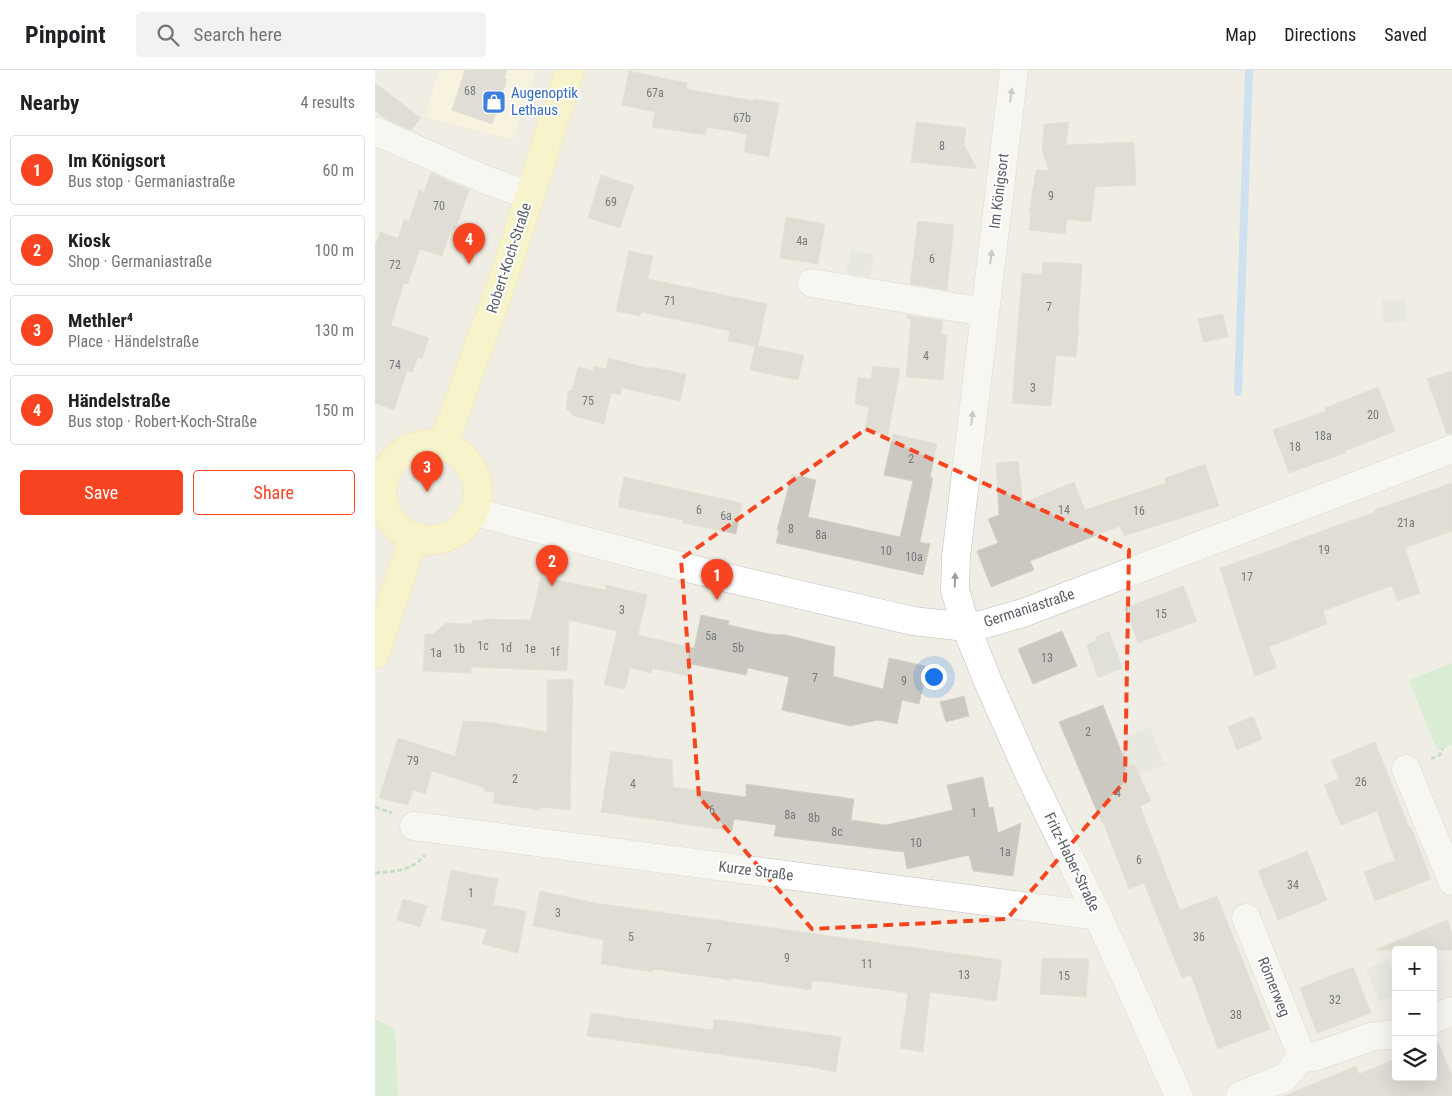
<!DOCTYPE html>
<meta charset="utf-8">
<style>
:root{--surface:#fff;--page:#f2f2f2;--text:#202124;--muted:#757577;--line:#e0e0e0;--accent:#f84421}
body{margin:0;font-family:"Roboto Condensed",sans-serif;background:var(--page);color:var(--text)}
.controls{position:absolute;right:15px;bottom:15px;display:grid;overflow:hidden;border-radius:5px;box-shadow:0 5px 20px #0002}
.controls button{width:45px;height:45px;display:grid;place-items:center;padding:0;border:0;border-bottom:1px solid var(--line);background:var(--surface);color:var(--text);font:25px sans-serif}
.you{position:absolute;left:558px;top:606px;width:18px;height:18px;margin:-12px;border:4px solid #fff;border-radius:50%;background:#1a73e8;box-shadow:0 0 0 8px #1a73e833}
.badge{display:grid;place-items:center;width:32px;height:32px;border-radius:50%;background:var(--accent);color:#fff;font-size:16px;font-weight:700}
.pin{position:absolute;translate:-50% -41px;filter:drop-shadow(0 1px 2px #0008)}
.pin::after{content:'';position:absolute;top:26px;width:18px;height:15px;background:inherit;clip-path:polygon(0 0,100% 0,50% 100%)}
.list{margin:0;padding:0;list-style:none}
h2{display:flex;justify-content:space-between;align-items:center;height:65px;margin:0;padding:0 20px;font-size:21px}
h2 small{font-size:16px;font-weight:400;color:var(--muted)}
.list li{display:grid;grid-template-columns:32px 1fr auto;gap:15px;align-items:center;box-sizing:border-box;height:70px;margin:0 10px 10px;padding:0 10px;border:1px solid var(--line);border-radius:5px}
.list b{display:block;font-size:19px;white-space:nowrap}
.list p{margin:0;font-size:16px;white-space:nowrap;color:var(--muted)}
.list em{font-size:16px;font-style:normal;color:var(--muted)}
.actions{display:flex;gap:10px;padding:15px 20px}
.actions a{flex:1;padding:11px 0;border:1px solid var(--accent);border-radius:5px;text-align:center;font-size:18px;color:var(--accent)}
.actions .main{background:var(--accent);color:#fff}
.icon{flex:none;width:28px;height:28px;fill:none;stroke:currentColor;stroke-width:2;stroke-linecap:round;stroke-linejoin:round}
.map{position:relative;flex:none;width:1077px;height:1026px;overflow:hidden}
header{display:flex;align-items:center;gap:30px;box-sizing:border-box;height:70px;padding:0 25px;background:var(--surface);border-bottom:1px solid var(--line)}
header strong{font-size:24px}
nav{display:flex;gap:28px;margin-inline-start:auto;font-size:18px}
.search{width:350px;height:45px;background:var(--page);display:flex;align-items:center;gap:12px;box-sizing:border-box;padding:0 18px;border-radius:5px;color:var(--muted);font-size:19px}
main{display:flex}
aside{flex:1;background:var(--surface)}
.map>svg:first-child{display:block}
.commercial{fill:#fff9da}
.industrial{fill:#e0dfd8}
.green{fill:#bee9c2}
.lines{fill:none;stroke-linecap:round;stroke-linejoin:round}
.stream{stroke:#a5d0ff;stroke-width:8}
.building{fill:#cbc8c1;stroke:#d5d1c2}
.minor-casing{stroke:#bcbdc4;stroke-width:29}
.major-casing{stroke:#fedb4f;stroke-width:29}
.path{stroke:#95c9a8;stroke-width:3;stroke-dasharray:5 2.5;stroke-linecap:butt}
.minor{stroke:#fff;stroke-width:28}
.major{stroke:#fff8aa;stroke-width:28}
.oneway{fill:#9d9fa3}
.marked{fill:none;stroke:#f84421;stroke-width:4;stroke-dasharray:10 6;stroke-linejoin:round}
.labels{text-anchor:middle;stroke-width:4;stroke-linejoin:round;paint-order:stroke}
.number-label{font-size:12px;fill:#78797d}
.shop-label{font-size:15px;fill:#366cbe;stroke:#fff;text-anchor:start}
.street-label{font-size:15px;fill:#5c5f66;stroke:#fff}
</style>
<header>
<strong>Pinpoint</strong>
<div class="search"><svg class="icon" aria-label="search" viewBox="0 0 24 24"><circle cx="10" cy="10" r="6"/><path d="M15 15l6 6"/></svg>Search here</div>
<nav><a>Map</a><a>Directions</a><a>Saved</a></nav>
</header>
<main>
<aside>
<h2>Nearby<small>4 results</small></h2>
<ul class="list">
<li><span class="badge">1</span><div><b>Im Königsort</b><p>Bus stop · Germaniastraße</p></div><em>60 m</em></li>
<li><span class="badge">2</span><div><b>Kiosk</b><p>Shop · Germaniastraße</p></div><em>100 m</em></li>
<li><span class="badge">3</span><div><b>Methler⁴</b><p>Place · Händelstraße</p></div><em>130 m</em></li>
<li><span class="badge">4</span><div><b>Händelstraße</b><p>Bus stop · Robert-Koch-Straße</p></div><em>150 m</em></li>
</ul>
<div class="actions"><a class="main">Save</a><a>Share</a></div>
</aside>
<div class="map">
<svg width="1077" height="1026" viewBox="0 0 1077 1026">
<rect width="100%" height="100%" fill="#f0eee4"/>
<path class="commercial" d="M64,0H161L138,70L51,47Z"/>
<g class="industrial">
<path d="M476,180L499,184L495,207L471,203Z"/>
<path d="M1031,229L1032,252L1008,253L1007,230Z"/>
<path d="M734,561L748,598L723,608L711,575L721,570L720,567Z"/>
<path d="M775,657L790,695L764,705L759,694L726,707L720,692L754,679L750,667Z"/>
<path d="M1013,890L1021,910V925L1004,932L991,899Z"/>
</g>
<g class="green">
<path d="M1077,593V675L1062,680L1034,610Z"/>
<path d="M0,949L20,959L23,1026H0Z"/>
</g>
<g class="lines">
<path class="stream" d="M863,322L874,0"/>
</g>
<g class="building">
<path d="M90,0H132L129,8L132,9L117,54L77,40Z"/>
<path d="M254,1L312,13L311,19L379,31V29L404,33L394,87L369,82L372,64L332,57L330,65L277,57L280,42L247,35Z"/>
<path d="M0,13L46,48L36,60L11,49L0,40Z"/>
<path d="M541,52L591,58L589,75L602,99L536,92Z"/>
<path d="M694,52L691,75L759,72L761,115L720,117L716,152L692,149L690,164L654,160L656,143H654L661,100L674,101L667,80L669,54Z"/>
<path d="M56,103L94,120L80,160L76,159L67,186L45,179L33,214L29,213L16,255L54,268L47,289L43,287L37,303L32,301L19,340L0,333V177L5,162L23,168L29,149L34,151L44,120L49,122Z"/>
<path d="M226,105L259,116L245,158L213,148Z"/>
<path d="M411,147L450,154L443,194L405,188Z"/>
<path d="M543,151L579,155L572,220L535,214Z"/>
<path d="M254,181L278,186L273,209L392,234L383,276L429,285L423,310L375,300L380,276L353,271L355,261L266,242L265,246L241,241Z"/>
<path d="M668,192L707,194L703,257H704L701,287L681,285L676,336L637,333L647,203L667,205Z"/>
<path d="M848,244L853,267L828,272L823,249Z"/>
<path d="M532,245L568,251L566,264L572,265L568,310L531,307L536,249L531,248Z"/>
<path d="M233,288L276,299V297L311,304L305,331L247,318L245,325L236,323L229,354L199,346L191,338L193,322L197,320L203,297L218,301L219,296L231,299Z"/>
<path d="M498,296L525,299L513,365L490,361L494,337L480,334L483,308L496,309Z"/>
<path d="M1077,301V364H1072L1052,309Z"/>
<path d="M1003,317L1020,361L970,381V383L914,403L898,360L951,341L950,338Z"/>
<path d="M518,364L562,374L555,408H558L545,472L555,474L548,505L401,473L404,461L402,460L417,404L441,410L433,447L525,467L538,411L509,405Z"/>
<path d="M643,391L648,433L699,412L710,440L791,413L790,408L830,394L844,436L749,466L745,456L655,491L659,500L616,517L602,481L623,473L613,449L624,445L621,393Z"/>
<path d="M249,407L367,433L361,464L308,453V450L243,437Z"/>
<path d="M1077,413V461L1030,478L1045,523L1023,531L1016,516L948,541L952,554L894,577L902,598L880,606L845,498L911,475V474L1000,442L999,440Z"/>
<path d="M166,507L230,520L231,515L272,525L263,565L319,578L313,606L277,598L276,603L255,598L250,619L229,615L242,561L194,550L192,601L96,597V603L48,601L50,564H58L71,553L97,554V550L108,551L109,549L156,550Z"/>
<path d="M808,516L822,551L763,573L750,538Z"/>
<path d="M326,545L354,551L353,555L395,564L411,565L460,577L458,606L508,619L514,588L550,596L552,598L544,634L527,630L522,654L503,650L475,656L407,640L414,607L373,598L371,605L316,594Z"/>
<path d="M687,561L702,596L658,614L643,579Z"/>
<path d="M198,609L195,740L165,737L164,740L118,733L120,722L109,721L110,718L57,701L50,724L38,720L33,735L4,728L23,668L80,686L88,651L113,652L172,662V610Z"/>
<path d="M589,626L594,646L571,652L565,632Z"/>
<path d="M728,635L752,696L759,694L776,731L765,736L805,840L842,826L895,959L843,979L816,905L807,908L769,813L754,819L728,752L727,753L684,652Z"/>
<path d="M878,646L887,669L862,680L853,657Z"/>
<path d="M1000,672L1034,757H1036L1056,809L1000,831L989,802L1020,790L1002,741L966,755L949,715L964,709L956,690Z"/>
<path d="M236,681L297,690L298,717L371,727V714L479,729L476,750L511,755L578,740L572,715L608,707L614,738L618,737L623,763L646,753L638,806L598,801L594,785L532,799L529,782L399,766L401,755L359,749L357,761L226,742Z"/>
<path d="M932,781L952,830L903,850L883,801Z"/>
<path d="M76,800L123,809L118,835L151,841L143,883L107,874L112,859L66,850Z"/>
<path d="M165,821L220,833L627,890L621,931L555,922L548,982L525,978L533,923L437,910L436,920L357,908L356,910L278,899V902L226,894L229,870L158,856Z"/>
<path d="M28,829L52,836L45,857L22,850Z"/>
<path d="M1072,850L1077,863V880H1000Z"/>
<path d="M667,888L714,889L711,927L665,924Z"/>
<path d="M978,897L996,943L942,963L925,918Z"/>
<path d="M216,943L338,960L339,949L466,967L461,1002L437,997L212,966Z"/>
<path d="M1063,972L1077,1006V1026H909L981,996L984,1004L1021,989V1007H1058V974Z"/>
</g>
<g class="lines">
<g class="minor-casing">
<g id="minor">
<path d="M639,0L581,487L580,520L591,557L614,614L655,706L723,846L804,1026"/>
<path d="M0,61L111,110L154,125"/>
<path d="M437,213L609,242"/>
<path d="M0,406L8,408"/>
<path d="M100,442L344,506L538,551L591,557L610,554L648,543L1077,379"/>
<path d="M1031,699L1077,811"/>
<path d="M39,756L723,846"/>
<path d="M871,848L927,986"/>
<path d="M1058,949L1077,941"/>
<path d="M865,1026L910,1007L927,986L939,987L996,967L1021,964"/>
</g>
</g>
<g class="major-casing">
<g id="major">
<circle cx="55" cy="422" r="48"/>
<path d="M68,375L131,201L195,0"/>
<path d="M0,584L38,468"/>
</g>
</g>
<g class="path">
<path d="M1056,689L1065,685L1068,678"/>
<path d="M0,737L17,743"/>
<path d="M0,803C20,801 36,802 50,785"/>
</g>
<use href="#minor" class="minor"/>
<use href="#major" class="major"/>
</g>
<defs><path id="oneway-solid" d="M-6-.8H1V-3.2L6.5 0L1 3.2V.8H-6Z" transform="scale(1.25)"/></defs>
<g class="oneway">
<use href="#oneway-solid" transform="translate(636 25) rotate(-83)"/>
<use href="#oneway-solid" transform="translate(616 187) rotate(-83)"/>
<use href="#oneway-solid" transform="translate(597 348) rotate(-83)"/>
<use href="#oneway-solid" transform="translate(580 510) rotate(-88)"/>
</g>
<path d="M0 0H1077V1026H0ZM491,359L754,480L750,711L632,849L437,859L324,727L306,489Z" fill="#f0eee4" fill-opacity=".55" fill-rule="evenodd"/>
<path class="marked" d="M491,359L754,480L750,711L632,849L437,859L324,727L306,489Z"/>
<defs>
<g id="shop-square" transform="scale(1.25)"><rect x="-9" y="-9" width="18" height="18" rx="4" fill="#3f7fe0" stroke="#fff"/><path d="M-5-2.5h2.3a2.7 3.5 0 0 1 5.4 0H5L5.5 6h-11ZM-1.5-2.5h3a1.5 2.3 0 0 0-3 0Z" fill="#fff"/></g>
</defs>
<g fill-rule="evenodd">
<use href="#shop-square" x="119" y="32"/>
</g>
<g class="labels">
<g class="number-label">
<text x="95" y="25">68</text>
<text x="280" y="27">67a</text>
<text x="367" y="52">67b</text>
<text x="567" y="80">8</text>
<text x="676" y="130">9</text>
<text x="236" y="136">69</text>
<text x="64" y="140">70</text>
<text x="427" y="175">4a</text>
<text x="557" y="193">6</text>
<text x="20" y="199">72</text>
<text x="295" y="235">71</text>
<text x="674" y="241">7</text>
<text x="551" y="290">4</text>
<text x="20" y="299">74</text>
<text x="658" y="322">3</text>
<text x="213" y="335">75</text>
<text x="998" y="349">20</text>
<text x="948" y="370">18a</text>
<text x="920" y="381">18</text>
<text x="536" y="393">2</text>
<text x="324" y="444">6</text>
<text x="689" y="444">14</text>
<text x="764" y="445">16</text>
<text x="351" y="450">6a</text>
<text x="1031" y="457">21a</text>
<text x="416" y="463">8</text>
<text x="446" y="469">8a</text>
<text x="949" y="484">19</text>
<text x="511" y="485">10</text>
<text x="539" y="491">10a</text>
<text x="872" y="511">17</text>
<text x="247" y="544">3</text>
<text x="786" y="548">15</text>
<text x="336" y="570">5a</text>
<text x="108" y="580">1c</text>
<text x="131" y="582">1d</text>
<text x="363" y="582">5b</text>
<text x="84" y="583">1b</text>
<text x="155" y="583">1e</text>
<text x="180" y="586">1f</text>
<text x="61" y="587">1a</text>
<text x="672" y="592">13</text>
<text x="440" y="612">7</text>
<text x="529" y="615">9</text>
<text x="713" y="666">2</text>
<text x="38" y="695">79</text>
<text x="140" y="713">2</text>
<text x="986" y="716">26</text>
<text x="258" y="718">4</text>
<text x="743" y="727">4</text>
<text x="337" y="744">6</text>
<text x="599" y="747">1</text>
<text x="415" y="749">8a</text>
<text x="439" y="752">8b</text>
<text x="462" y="766">8c</text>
<text x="541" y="777">10</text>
<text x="630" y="786">1a</text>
<text x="764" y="794">6</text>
<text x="918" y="819">34</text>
<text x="96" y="827">1</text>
<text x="183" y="847">3</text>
<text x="256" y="871">5</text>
<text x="824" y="871">36</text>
<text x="334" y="882">7</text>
<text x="412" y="892">9</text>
<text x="492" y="898">11</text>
<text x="589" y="909">13</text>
<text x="689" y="910">15</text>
<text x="960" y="934">32</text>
<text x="861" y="949">38</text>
</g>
<g class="shop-label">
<text x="136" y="28">Augenoptik<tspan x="136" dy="17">Lethaus</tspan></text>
</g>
<g class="street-label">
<text transform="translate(624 121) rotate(-83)" y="5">Im Königsort</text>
<text transform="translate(134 188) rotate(-72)" y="5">Robert-Koch-Straße</text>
<text transform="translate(654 538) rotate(-18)" y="5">Germaniastraße</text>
<text transform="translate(697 792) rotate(64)" y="5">Fritz-Haber-Straße</text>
<text transform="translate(381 801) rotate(7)" y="5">Kurze Straße</text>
<text transform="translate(899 917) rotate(68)" y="5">Römerweg</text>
</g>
</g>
</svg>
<div class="controls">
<button>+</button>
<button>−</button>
<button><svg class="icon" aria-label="layers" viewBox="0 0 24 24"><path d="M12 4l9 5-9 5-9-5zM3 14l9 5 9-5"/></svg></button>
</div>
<div class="you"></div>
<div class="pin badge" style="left:342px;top:530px">1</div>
<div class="pin badge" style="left:177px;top:516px">2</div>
<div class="pin badge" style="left:52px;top:422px">3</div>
<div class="pin badge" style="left:94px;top:194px">4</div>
</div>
</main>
